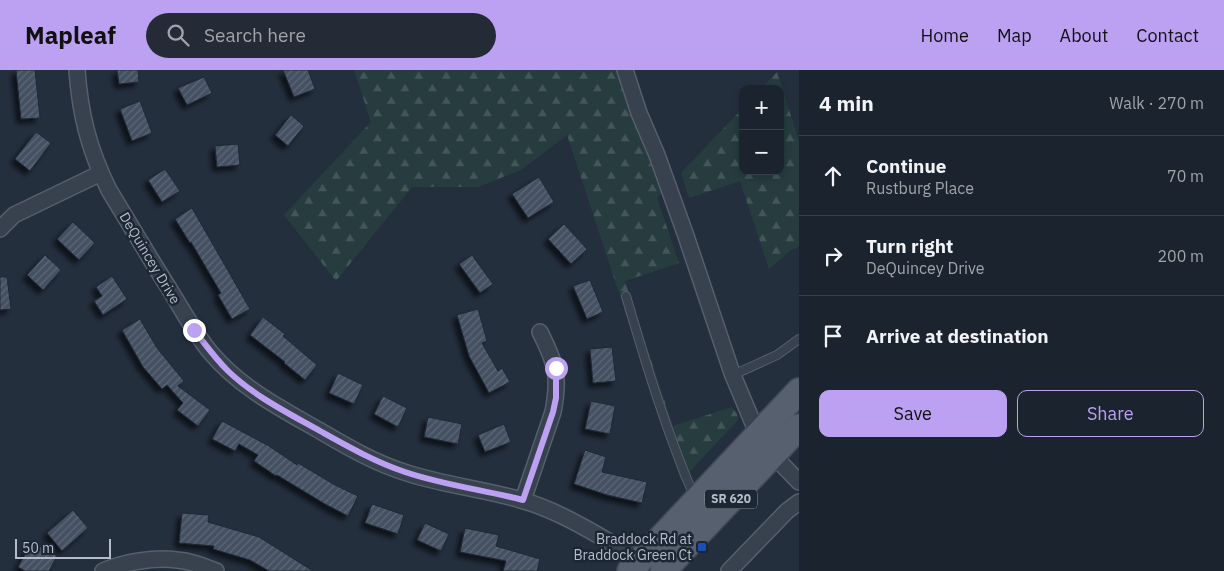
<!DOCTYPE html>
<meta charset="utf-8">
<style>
:root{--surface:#1b232e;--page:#242b36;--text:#f1f3f6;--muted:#a0a4aa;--line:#39404a;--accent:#bca0f2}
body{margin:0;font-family:"IBM Plex Sans",sans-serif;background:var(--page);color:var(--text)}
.controls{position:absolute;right:15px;top:15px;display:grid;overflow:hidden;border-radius:10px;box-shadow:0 2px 8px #0003}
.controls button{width:45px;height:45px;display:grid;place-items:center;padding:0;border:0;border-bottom:1px solid var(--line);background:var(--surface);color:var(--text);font:25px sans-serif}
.scale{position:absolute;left:15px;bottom:12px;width:96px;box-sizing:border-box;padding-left:5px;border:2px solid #b4bcc9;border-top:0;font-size:14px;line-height:18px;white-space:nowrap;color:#b4bcc9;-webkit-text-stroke:4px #1d2633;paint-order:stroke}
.stop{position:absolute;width:15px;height:15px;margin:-11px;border:4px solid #bca0f2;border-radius:50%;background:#fff}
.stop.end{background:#bca0f2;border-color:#fff;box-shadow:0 1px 5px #0008}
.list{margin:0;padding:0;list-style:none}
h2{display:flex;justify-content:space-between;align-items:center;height:65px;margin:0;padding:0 20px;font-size:21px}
h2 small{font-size:16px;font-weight:400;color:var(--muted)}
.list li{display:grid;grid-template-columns:32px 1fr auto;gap:15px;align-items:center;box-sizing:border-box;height:80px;padding:0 20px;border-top:1px solid var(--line)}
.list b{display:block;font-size:19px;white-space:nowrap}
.list p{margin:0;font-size:16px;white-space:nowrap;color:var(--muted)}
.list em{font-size:16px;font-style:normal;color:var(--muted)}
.actions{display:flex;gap:10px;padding:15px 20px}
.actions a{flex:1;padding:11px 0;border:1px solid var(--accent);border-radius:10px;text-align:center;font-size:18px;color:var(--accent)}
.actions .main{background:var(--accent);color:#111}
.icon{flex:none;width:28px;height:28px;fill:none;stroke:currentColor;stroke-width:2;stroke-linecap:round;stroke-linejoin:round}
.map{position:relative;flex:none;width:799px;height:501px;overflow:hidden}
header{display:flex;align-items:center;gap:30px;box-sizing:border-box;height:70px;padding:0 25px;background:var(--accent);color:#111}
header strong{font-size:24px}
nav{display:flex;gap:28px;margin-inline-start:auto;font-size:18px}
.search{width:350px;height:45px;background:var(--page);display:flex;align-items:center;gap:12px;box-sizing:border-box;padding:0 18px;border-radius:28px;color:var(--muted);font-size:19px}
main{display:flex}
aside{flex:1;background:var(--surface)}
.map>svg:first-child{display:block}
.forest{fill:url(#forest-firs)}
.building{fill:url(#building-hatch);stroke:#1f2835;filter:url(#shadow)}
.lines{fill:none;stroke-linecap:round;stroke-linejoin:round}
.lane-casing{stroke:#565f6c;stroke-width:10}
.street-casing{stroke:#565f6c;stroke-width:18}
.primary-casing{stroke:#414a57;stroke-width:28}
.lane{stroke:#38414e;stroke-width:8}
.street{stroke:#38414e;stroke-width:15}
.primary{stroke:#56606e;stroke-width:25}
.route{stroke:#bca0f2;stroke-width:6}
.transit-dot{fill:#1a4fb4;stroke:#1d2633;stroke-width:2}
.labels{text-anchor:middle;stroke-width:5;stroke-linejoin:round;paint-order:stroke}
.shield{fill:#1d2633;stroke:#878f9c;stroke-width:1}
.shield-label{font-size:12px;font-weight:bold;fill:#b4bcc9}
.street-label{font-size:14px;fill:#b4bcc9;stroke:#1d2633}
.poi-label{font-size:14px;fill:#b4bcc9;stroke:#1d2633;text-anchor:end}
</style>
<header>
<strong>Mapleaf</strong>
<div class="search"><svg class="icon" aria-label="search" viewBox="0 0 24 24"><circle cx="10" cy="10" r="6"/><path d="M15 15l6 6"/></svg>Search here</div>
<nav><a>Home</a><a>Map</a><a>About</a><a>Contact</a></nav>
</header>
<main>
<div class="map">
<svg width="799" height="501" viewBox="0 0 799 501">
<defs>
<pattern id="forest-firs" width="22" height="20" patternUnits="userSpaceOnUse" patternTransform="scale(1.25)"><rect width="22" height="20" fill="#263c3f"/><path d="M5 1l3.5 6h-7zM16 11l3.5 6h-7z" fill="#435659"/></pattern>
<pattern id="building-hatch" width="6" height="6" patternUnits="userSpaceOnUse" patternTransform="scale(1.25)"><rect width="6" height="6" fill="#455162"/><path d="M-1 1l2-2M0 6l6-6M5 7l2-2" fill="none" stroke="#5d6877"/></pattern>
<filter id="shadow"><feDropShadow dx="-4.5" dy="4.5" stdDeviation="2.5" flood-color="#0009"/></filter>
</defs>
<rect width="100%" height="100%" fill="#242f3e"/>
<g class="forest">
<path d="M354,0H634L672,112L657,128L679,193L625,211L673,356L732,337L737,344L738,350L681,411L567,65L521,100L478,117H412L336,211L284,145L371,52Z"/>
<path d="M777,2L799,71V177L791,180L769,199L740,111L689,128L681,103L743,38V101H780V19H761Z"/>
</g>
<g class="building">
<path d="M16,0H35L40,48L21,49Z"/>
<path d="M117,0H138L139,12L119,14Z"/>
<path d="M283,0H308L315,19L294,27Z"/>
<path d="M204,7L212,23L187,35L178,18Z"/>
<path d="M140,31L152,63L132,71L120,39Z"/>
<path d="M291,45L304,56L288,76L275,65Z"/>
<path d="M36,62L51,73L30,101L15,89Z"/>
<path d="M238,74L240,95L217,97L215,76Z"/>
<path d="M165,99L180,121L162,132L148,110Z"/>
<path d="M539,107L554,132L528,148L512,124Z"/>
<path d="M192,138L250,239L232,249L218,225L221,223L191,172L190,173L175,149Z"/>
<path d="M73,152L95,173L79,190L57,169Z"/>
<path d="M564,154L587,179L571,194L548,169Z"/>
<path d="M45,185L61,200L43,220L27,205Z"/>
<path d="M472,185L493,214L480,223L459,194Z"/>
<path d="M112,206L127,229L103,245L94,231L102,226L96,217Z"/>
<path d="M0,207H7L11,239L0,240Z"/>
<path d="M590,210L603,242L587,249L573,216Z"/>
<path d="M478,239L487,271L482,273L498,301L502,298L510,312L489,323L469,286L457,245Z"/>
<path d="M263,247L285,264L283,266L317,295L305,310L284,293L285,292L250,265Z"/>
<path d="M140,249L157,278L184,311L178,316L210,340L198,356L177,340L183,333L167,315L162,319L143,297L122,260Z"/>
<path d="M612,277L616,311L593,313L590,279Z"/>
<path d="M338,303L363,315L354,334L329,323Z"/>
<path d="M383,326L407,338L398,357L374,344Z"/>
<path d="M591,331L615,336L610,364L585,359Z"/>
<path d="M428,347L462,354L458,374L424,367Z"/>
<path d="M222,351L269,376L297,395L298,393L335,415L358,426L348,446L325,434L277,405L276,406L254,391L258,385L239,374L235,381L212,369Z"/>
<path d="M504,354L511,372L485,382L478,365Z"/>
<path d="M585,380L606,387L602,402L647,412L642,433L607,425L574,414Z"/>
<path d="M372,434L404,445L398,464L365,453Z"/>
<path d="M73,440L88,458L62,481L47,463Z"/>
<path d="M182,443L209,445L208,452L259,467L313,501H269L250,490L213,479L214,476L179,473Z"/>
<path d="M425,453L449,464L441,481L417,470Z"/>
<path d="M465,458L499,465L496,476L540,489L537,501H503L506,491L460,482Z"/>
<path d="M32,472L57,486L49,501H25L18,497Z"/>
</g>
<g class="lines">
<g class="lane-casing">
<g id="lane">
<path d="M626,226C646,294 666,361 694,426"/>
<path d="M733,305L777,285L799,269"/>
</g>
</g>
<g class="street-casing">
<g id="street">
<path d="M77,0C80,44 89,80 109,120C129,153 149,187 170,220C183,241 195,264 211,283C240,317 278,337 315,358C344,375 374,393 407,403C444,415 483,419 521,430C550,438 577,453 603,468C620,478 636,486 649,501"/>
<path d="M625,0L639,43L657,85L686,166L732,303L758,365"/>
<path d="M0,159L14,145L101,103"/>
<path d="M773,385L799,412"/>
<path d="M523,430L553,342C560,306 556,294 540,262"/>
<path d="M103,501C125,492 154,487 177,490C191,491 203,496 216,501"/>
<path d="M729,501L787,441L799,432"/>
</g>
</g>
<g class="primary-casing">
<g id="primary">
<path d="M630,501L799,321"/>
<path d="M663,501L799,357"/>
</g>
</g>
<use href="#lane" class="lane"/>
<use href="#street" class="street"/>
<use href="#primary" class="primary"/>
</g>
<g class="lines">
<path class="route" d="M194,260C205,274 215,288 228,301C254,326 288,343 320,361C347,376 375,392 405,402C443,415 484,420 523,430L553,342L556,328V298"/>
</g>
<rect class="transit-dot" x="697" y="472" width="10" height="10" rx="2.5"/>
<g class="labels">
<rect class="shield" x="705" y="419.5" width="52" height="19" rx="4"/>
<g class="shield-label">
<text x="731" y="433">SR 620</text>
</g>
<g class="street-label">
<text transform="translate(150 188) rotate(59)" y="5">DeQuincey Drive</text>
</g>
<g class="poi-label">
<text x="692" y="474">Braddock Rd at<tspan x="692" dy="16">Braddock Green Ct</tspan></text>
</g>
</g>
</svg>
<div class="controls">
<button>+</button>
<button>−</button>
</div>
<div class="scale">50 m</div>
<div class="stop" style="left:556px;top:298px"></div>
<div class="stop end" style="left:194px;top:260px"></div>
</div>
<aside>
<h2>4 min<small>Walk · 270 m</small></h2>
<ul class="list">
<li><svg class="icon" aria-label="ahead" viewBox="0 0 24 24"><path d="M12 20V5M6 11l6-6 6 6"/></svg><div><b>Continue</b><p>Rustburg Place</p></div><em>70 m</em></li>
<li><svg class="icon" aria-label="right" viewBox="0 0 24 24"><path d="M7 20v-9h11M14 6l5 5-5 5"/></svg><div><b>Turn right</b><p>DeQuincey Drive</p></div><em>200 m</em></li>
<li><svg class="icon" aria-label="arrive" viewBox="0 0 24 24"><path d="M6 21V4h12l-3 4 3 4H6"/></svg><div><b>Arrive at destination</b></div></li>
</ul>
<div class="actions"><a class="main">Save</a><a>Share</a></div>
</aside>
</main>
